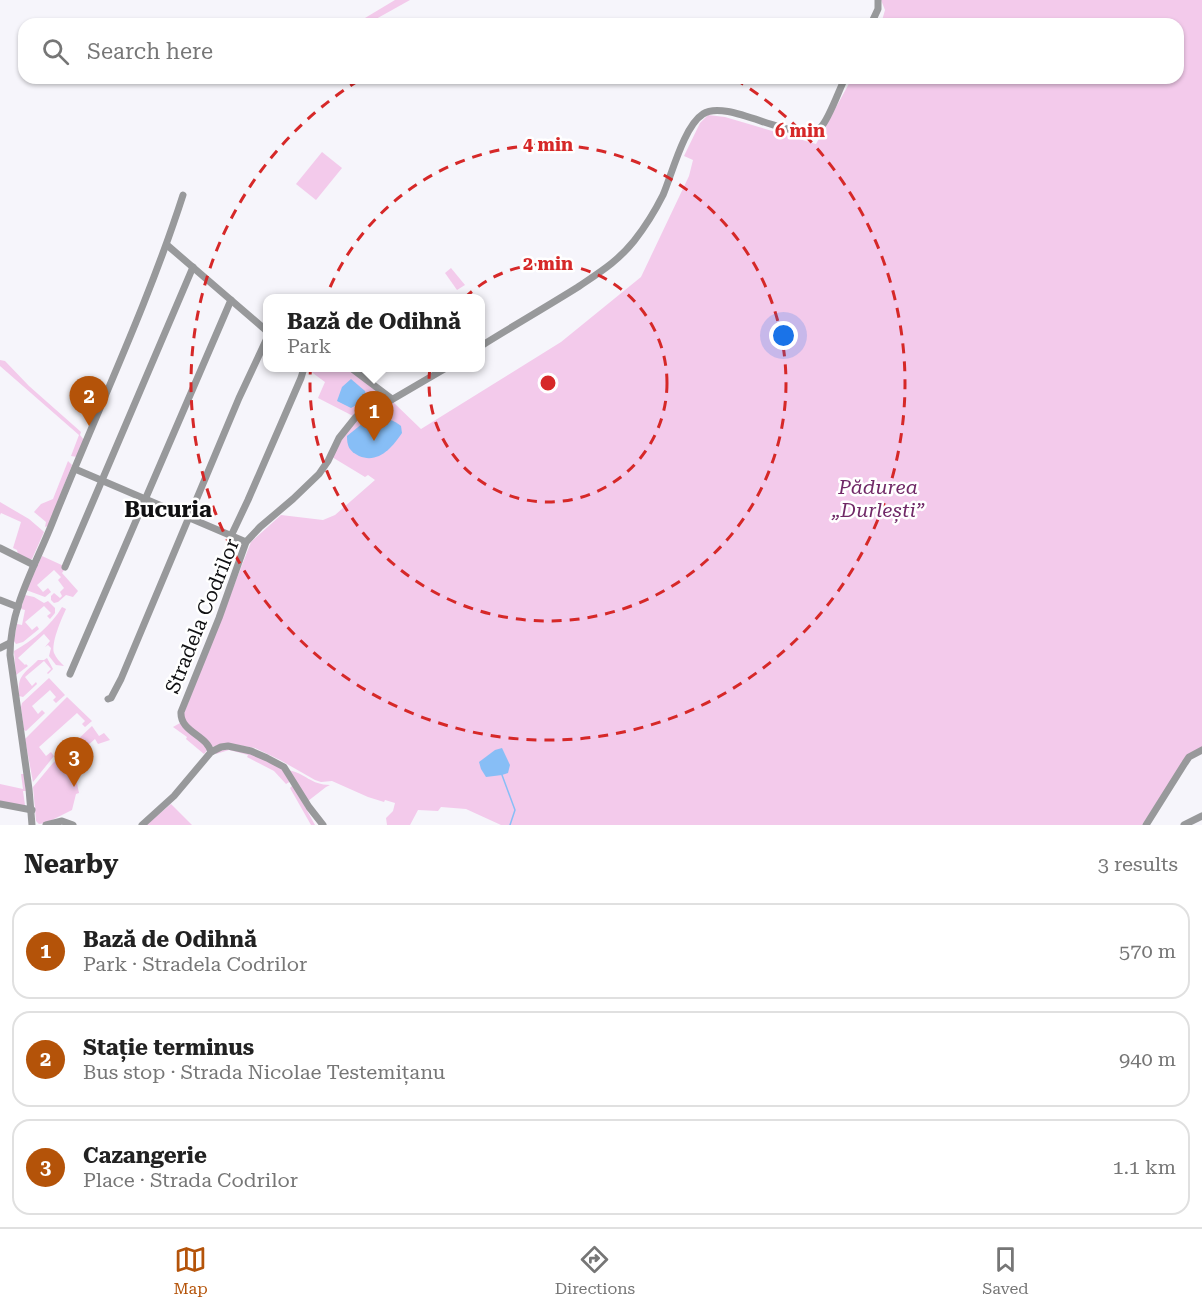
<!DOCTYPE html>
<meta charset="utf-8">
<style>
:root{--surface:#fff;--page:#f2f2f2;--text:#222;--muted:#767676;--line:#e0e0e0;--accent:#b45309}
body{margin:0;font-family:"Roboto Serif",serif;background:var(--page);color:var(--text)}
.you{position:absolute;left:784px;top:336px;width:21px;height:21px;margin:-15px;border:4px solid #fff;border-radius:50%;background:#1a73e8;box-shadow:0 0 0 9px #1a73e833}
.badge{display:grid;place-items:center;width:39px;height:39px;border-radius:50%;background:var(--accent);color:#fff;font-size:20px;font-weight:700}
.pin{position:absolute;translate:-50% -50px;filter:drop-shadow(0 2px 3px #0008)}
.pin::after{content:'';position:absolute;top:32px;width:21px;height:18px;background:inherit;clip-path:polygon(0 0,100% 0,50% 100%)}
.popup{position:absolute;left:263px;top:294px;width:222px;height:78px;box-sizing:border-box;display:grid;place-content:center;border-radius:12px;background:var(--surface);filter:drop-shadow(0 2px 4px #0005);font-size:20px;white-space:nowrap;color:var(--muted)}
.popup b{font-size:22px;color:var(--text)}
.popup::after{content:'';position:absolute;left:50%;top:100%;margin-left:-12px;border:12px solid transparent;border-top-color:var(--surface)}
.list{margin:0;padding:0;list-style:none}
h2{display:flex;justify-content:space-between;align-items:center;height:78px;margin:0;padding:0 24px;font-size:26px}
h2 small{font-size:20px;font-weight:400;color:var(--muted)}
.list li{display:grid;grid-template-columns:39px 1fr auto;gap:18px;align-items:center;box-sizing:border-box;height:96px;margin:0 12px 12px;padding:0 12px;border:2px solid var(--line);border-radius:18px}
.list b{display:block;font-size:22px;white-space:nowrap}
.list p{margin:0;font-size:20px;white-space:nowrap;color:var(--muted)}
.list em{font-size:20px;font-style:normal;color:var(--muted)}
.icon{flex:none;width:33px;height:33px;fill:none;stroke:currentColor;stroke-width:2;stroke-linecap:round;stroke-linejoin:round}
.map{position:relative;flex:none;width:1202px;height:825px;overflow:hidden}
.search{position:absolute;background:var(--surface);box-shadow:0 2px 4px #0004;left:18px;right:18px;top:18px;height:66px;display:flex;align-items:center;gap:15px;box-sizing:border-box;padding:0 21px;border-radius:18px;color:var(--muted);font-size:22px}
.sheet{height:402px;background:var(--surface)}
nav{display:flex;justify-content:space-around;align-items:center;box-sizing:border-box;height:84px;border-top:2px solid var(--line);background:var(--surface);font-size:16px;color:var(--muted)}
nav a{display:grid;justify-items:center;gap:3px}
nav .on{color:var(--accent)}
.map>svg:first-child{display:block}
.green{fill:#f3caeb}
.water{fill:#87bef6}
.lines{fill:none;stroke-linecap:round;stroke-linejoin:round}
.stream{stroke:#87bef6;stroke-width:1.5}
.minor{stroke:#98999b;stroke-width:7}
.ring{fill:none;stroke:#d62828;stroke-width:3;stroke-dasharray:10 8}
.labels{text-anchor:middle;stroke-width:5;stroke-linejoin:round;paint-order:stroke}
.park-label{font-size:20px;font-style:italic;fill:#702967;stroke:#fff}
.street-label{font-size:20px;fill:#101012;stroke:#fff}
.quarter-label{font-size:22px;font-weight:bold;fill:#101012;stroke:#fff}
.centre{fill:#d62828;stroke:#fff;stroke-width:3}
.ring-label{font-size:18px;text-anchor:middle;font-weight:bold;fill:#d62828;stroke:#fff;stroke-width:5;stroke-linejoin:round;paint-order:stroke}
</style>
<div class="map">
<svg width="1202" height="825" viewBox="0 0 1202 825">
<rect width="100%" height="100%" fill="#f6f5fb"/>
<g class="green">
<path d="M395,0H410L367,24H355Z"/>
<path d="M881,0H1202V748L1187,756L1142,825H501L466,809L441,807L438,811L418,810L410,825H387L386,818L393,811L395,803L385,800L384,802L368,797L332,781L321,782L315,780L280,760L255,748L226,743L212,747L185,722L183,716L251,542L281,515L323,520L335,515L375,480L368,475L365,477L332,457L344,436L359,418L377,412L393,402L421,429L561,342L641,277L689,176L693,160L684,156L700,123L708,115L725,117L816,144L852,78H1178V24H881L885,10Z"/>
<path d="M322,152L342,168L316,200L296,184Z"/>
<path d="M451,268L465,285L457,290L445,273Z"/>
<path d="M0,360L5,361L29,386L81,432L80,435L84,440L77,457L71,456L79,435L0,366Z"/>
<path d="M306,368H347L380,394V401C373,406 367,411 358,408L353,416L318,398L325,382Z"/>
<path d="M68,461L72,465L48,526L45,527L46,522L34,512L41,504L53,499Z"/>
<path d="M0,502L29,519L43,531L44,532L32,559H28L18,554L17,550L13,548L21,522L1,513L0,515Z"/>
<path d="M42,556L66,567L62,573L78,591L73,597L66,595L58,602L54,603L51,600V596L54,593L60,598L62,596L60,592L64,588L58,580L61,577L54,570L37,585L43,592L48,588L51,592L45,597L26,590Z"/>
<path d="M25,595L34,597L44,603L48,601L55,608V613L50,619L47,616L51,613L44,606L25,622L32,630L37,626L39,629L23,642L16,644L14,641L17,624L22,625L25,610L21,609Z"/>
<path d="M62,607L66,609C61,620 51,643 54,653C56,658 60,662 64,666L56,665L49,656L51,648L48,645L45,647L50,641L44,634L18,658L25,665L26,664L28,666L16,675L14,651C33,640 51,626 62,607Z"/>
<path d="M47,658L53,669L48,674L47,673L51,669L44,661L25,677L32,686L36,682L37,684L23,697L19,696C17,675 24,674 38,660H44Z"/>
<path d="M49,678L65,695L56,703L53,700L56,697L50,690L32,706L38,714L42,710L45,713L26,731L24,730L21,707L22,703Z"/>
<path d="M67,697L92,721L85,727L82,724L85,721L77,713L39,747L46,756L51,752L54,756L33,782L25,739Z"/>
<path d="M180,723L208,749L204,754L186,739L187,737L173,727Z"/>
<path d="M92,726L99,736L104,733L110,740L98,744L95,739L72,759L79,793L76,794L72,810L46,823L39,824L36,821L33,787L53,763Z"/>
<path d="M227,748L251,752L283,769L291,781L286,784L274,771L247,757L248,755L229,750L216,754L215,751Z"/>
<path d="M288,770C305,773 311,785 330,785L326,787L308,801Z"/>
<path d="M21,774H24L26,791H23L25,805L22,808L0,802V784L23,789Z"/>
<path d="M293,785L315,825H311L290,788Z"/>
<path d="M171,804L192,825H146Z"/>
</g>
<g class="water">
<path d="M351,379L365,391L366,394L362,402L351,408L337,401L342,387Z"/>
<path d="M376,416C386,418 394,420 401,426L402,433C392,448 378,464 359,456C349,451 347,446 347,436L368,419Z"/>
<path d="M502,748L510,765L508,773L502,775L486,777L481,769L479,762L495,750Z"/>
</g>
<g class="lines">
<path class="stream" d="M502,775L515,810L510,825"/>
<g class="minor">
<path d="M871,24L878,9V0"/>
<path d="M167,245L268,332"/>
<path d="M481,346C513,326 546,307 578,287C600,272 617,262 634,241C645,227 655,211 663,195C672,174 684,126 703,114C728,97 798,147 821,127C829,119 839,90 845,78"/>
<path d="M351,368L392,399"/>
<path d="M75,469L246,542"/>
<path d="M231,536L248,500L301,378L304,368"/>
<path d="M0,548L34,565"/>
<path d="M65,567L193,267"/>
<path d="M0,600L18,607"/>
<path d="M0,648L10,643"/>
<path d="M70,674L231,300"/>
<path d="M108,699L111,698L121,679L239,398L268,336"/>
<path d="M211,752C210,749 208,745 206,743C197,733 180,728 181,712L219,618L246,542L260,527L293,499L319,474L328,461L339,438L355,418L359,414L381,406L446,368"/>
<path d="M0,804L32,810"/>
<path d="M32,825L29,789L10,655C10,606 36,565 53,521C96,413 147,307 183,195"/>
<path d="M46,825L62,821L73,825"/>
<path d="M142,825L174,796L211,752L221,747L228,746L251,751L267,758L284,767L309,807L323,825"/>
<path d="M1146,825L1185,763L1189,757L1202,750"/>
<path d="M1184,825L1202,816"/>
</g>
</g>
<g class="ring">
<circle cx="548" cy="383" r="119"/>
<circle cx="548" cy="383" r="238"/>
<path d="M735 79A357 357 0 1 1 361 79"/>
</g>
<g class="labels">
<g class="park-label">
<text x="878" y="494">Pădurea<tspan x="878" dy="23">„Durlești”</tspan></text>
</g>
<g class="street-label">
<text transform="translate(202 616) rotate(-68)" y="7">Stradela Codrilor</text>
</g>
<g class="quarter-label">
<text x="168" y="517">Bucuria</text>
</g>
</g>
<circle cx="548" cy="383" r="9" class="centre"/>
<g class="ring-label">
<text x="800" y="137">6 min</text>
<text x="548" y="151">4 min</text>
<text x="548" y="270">2 min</text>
</g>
</svg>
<div class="you"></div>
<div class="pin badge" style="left:374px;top:441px">1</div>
<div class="popup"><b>Bază de Odihnă</b>Park</div>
<div class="pin badge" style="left:89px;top:426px">2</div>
<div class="pin badge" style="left:74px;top:787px">3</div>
<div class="search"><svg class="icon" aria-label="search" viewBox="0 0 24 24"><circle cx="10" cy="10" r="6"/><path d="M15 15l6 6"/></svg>Search here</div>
</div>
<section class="sheet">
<h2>Nearby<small>3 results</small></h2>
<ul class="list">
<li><span class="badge">1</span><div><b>Bază de Odihnă</b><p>Park · Stradela Codrilor</p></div><em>570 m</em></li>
<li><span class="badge">2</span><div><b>Stație terminus</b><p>Bus stop · Strada Nicolae Testemițanu</p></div><em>940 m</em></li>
<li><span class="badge">3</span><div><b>Cazangerie</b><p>Place · Strada Codrilor</p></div><em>1.1 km</em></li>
</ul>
</section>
<nav>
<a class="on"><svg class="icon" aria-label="map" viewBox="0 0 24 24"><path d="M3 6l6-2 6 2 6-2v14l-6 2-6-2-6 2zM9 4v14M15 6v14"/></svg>Map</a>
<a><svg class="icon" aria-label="directions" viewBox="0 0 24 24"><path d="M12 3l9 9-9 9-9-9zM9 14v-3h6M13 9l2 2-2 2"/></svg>Directions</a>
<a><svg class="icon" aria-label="saved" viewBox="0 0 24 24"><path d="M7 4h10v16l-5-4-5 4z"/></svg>Saved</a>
</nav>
